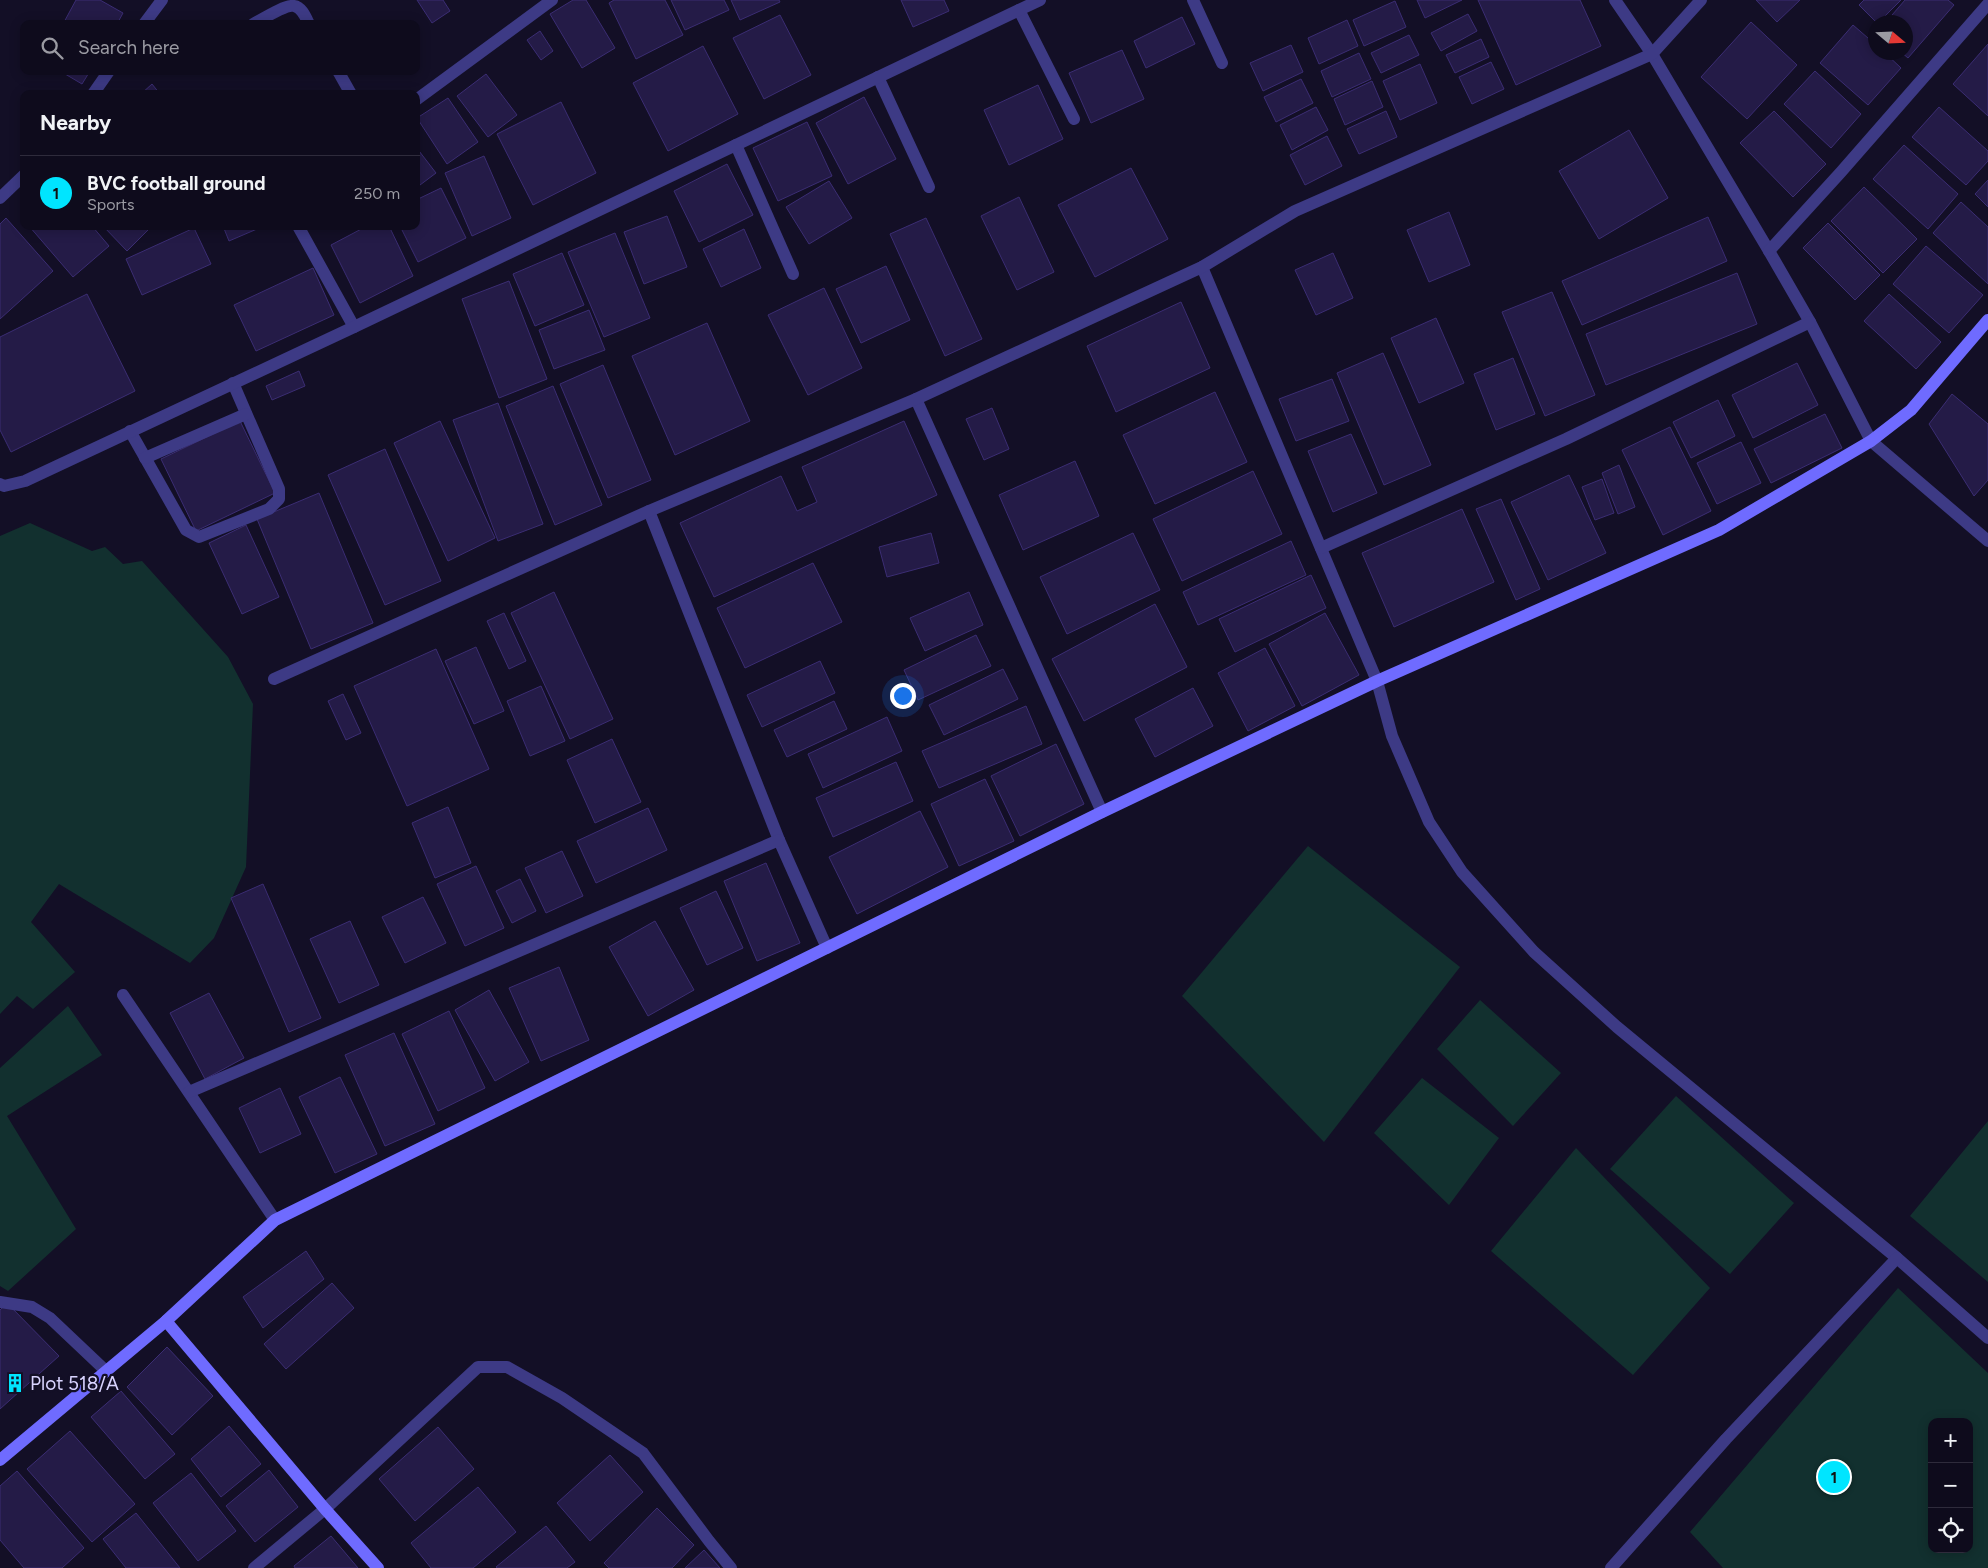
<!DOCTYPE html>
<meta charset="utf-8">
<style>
:root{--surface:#0e0b1c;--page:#171425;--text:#f1f3f6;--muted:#9b9ba3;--line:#2e2b3b;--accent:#00e5ff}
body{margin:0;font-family:Figtree,sans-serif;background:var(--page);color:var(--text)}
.controls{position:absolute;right:15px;bottom:15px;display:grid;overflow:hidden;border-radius:10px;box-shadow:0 2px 12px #0003}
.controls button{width:45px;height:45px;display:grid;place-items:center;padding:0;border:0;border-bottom:1px solid var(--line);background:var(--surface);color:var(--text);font:25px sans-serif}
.compass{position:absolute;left:1868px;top:15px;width:45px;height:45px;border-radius:50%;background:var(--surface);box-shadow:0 2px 12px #0003;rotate:109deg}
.you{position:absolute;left:902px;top:695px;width:18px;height:18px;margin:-12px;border:4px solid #fff;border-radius:50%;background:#1a73e8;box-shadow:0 0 0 8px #1a73e833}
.badge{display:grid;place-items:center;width:32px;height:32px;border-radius:50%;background:var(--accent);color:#111;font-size:16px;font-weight:700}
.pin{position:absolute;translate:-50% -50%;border:2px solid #fff;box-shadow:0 1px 5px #0006}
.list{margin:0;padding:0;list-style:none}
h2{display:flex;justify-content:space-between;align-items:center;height:65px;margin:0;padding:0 20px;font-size:21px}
h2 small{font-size:16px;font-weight:400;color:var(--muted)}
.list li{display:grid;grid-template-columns:32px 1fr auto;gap:15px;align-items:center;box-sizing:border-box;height:75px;padding:0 20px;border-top:1px solid var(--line)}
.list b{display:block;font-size:19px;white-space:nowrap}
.list p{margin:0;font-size:16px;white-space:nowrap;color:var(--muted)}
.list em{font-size:16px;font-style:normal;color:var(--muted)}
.icon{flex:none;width:28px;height:28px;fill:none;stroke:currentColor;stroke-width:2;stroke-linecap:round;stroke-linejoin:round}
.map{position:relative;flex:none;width:1988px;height:1568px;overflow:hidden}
.search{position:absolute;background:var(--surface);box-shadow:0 2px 12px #0003;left:20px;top:20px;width:400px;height:55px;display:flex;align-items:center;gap:12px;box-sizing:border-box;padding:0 18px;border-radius:10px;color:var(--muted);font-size:19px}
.panel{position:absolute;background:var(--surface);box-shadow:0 2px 12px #0003;left:20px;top:90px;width:400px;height:140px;border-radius:10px}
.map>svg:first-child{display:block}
.green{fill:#12302f;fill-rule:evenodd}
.building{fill:#241b47;stroke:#3b2d73}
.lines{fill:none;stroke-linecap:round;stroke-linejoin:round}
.lane{stroke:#3d3a85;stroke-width:12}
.street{stroke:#3d3a85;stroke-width:12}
.secondary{stroke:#6f6bff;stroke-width:12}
.labels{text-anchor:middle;stroke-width:4.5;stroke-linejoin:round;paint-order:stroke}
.poi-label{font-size:19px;fill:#d9d4ff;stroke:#130f26;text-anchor:start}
</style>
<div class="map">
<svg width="1988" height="1568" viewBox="0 0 1988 1568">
<rect width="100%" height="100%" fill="#130f26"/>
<g class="green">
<path d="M30,523L92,551L105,547L123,564L142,561L228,657L253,704L246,867L214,938L190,963L59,884L31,922L75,972L33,1009L17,996L0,1014V536Z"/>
<path d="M1308,846L1460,967L1324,1142L1182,996Z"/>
<path d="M1480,1000L1561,1073L1513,1126L1437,1049Z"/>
<path d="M68,1006L102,1055L7,1116L76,1229L8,1291L0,1286V1068Z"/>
<path d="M1422,1078L1499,1138L1449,1205L1374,1133Z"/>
<path d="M1676,1096L1794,1203L1730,1274L1610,1169Z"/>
<path d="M1988,1121V1282L1910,1216Z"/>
<path d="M1576,1148L1710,1288L1633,1375L1491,1251Z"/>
<path d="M1898,1288L1988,1373V1568H1723L1690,1532ZM1932,1422H1969V1549H1932Z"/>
</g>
<g class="building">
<path d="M76,0H100L123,13L117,24H63Z"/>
<path d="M417,0H443L450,11L432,23Z"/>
<path d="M573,0H586L615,48L582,68L550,14Z"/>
<path d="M614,0H665L683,35L636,59L609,3Z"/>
<path d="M671,0H724L729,10L685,30Z"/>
<path d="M731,0H779L780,2L740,20Z"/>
<path d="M901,0H944L949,11L913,27Z"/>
<path d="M1417,0H1462L1425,18Z"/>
<path d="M1478,0H1580L1601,46L1516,85Z"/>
<path d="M1756,0H1800L1777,22Z"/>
<path d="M1864,0H1901L1879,22H1876L1859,5Z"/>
<path d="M1905,0H1948L1954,5L1908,58L1901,52H1906V22H1886Z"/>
<path d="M1395,1L1406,27L1364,46L1353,20Z"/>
<path d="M1468,14L1477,31L1441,51L1431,33Z"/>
<path d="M780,15L811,75L764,99L733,38Z"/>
<path d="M1182,17L1195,44L1146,68L1134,41Z"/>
<path d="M1347,20L1358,46L1319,64L1308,38Z"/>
<path d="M1751,22L1797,65L1747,119L1701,77Z"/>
<path d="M1853,25L1876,45V52H1884L1901,68L1868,105L1820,63Z"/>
<path d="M540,31L553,51L541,60L527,40Z"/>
<path d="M1409,35L1419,55L1381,73L1371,53Z"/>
<path d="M1481,39L1489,57L1455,73L1446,55Z"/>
<path d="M1988,44V116L1953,84Z"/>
<path d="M1291,45L1303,72L1263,91L1250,63Z"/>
<path d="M703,46L738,114L668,151L633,83Z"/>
<path d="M1122,50L1144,99L1091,123L1069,73Z"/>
<path d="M1359,53L1371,79L1332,97L1321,71Z"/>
<path d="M1491,62L1504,89L1472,104L1459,77Z"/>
<path d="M1420,64L1437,103L1400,120L1383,81Z"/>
<path d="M60,71H90L82,84Z"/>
<path d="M1815,71L1861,114L1831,148L1784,104Z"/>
<path d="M486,74L517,115L488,137L457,96Z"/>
<path d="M1301,79L1313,103L1276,122L1264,97Z"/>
<path d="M1372,81L1383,107L1345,125L1334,99Z"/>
<path d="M152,84L160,94H141Z"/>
<path d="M1038,85L1063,139L1009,165L984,110Z"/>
<path d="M864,97L896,159L848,184L816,123Z"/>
<path d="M448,98L478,142L447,164L417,118Z"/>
<path d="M561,102L596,173L533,205L497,134Z"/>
<path d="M1316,107L1328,130L1292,150L1280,125Z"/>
<path d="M1939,107L1988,151V161L1966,185L1912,137Z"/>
<path d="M1386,111L1397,137L1359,154L1347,129Z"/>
<path d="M1774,111L1826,164L1793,197L1740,143Z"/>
<path d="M807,122L832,176L778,201L753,148Z"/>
<path d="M1629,130L1668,198L1599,239L1559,171Z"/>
<path d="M1327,136L1342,166L1305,185L1290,155Z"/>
<path d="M1904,145L1958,194L1928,229L1873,179Z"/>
<path d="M416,147L436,173L416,188Z"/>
<path d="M484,156L511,218L472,236L445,173Z"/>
<path d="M727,164L753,215L699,242L674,191Z"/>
<path d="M1131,168L1168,239L1095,277L1058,205Z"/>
<path d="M1988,180V207L1975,194Z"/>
<path d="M829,181L852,218L809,244L786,207Z"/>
<path d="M1864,187L1917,239L1883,273L1831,221Z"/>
<path d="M441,188L466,238L418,262L400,226H416V200Z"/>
<path d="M1019,197L1054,272L1017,290L981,216Z"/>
<path d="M1961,202L1988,227V284L1933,233Z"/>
<path d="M1449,212L1470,265L1429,282L1407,230Z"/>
<path d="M667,216L687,267L644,284L624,232Z"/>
<path d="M1708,217L1727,261L1582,325L1562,281Z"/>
<path d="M6,218L53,271L0,319V224Z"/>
<path d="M926,218L982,339L945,356L890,234Z"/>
<path d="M1828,223L1880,275L1855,300L1803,248Z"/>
<path d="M29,226H92L109,246L73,277Z"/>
<path d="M103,226H152L127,251Z"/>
<path d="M223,226H264L229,241Z"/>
<path d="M367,226H389L413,276L360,303L331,245Z"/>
<path d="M194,228L211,264L142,295L126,259Z"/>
<path d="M744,229L761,268L721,287L703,249Z"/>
<path d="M615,233L650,318L604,337L568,252Z"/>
<path d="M1926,246L1983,295L1949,333L1893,284Z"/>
<path d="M562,253L584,305L535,326L513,274Z"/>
<path d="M1333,253L1353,298L1316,315L1295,270Z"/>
<path d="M886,266L910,320L861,343L836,289Z"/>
<path d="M313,268L334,315L256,351L234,305Z"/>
<path d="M1737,273L1757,324L1606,385L1586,334Z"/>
<path d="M509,281L547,379L499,398L462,299Z"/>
<path d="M824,288L862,368L808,395L768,315Z"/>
<path d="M1552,292L1595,395L1545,416L1502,312Z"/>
<path d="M87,294L135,391L11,452L0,430V337Z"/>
<path d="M1889,294L1941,342L1916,369L1864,321Z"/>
<path d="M1181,302L1210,368L1116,412L1087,346Z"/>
<path d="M589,310L605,350L554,369L539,330Z"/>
<path d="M1436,318L1464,383L1419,403L1391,338Z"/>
<path d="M707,323L750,421L675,455L632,356Z"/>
<path d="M1383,353L1431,465L1384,485L1337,373Z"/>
<path d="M1513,358L1535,414L1496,430L1474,374Z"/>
<path d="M1797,363L1818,405L1753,438L1732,395Z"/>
<path d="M603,365L651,480L608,498L560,384Z"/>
<path d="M299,371L305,386L272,400L266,386Z"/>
<path d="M1332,379L1349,421L1296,441L1279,399Z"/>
<path d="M553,386L602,505L555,525L506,406Z"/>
<path d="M1215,392L1247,462L1155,504L1123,435Z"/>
<path d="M1952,394L1988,424V480L1974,496L1929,424Z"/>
<path d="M1718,400L1735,436L1691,458L1673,422Z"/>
<path d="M498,403L543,524L498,541L453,420Z"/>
<path d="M992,408L1009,449L984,460L966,419Z"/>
<path d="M1825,414L1842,448L1771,483L1754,449Z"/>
<path d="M240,421L275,493L196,531L161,459Z"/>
<path d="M440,421L495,538L448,561L394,443Z"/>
<path d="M904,421L937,495L714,597L680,523L781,476L797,511L817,502L802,467Z"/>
<path d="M1670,427L1711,511L1663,535L1622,450Z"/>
<path d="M1351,434L1377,493L1333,512L1308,451Z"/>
<path d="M1741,442L1761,483L1717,504L1697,463Z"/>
<path d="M385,449L441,581L385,605L328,475Z"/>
<path d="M1075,461L1099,516L1023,550L999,495Z"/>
<path d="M1619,465L1635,507L1618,514L1602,473Z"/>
<path d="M1253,471L1282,534L1182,581L1153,519Z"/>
<path d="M1569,475L1606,553L1548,580L1511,502Z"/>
<path d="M1602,479L1614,513L1595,520L1582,487Z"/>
<path d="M319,493L373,623L311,649L257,519Z"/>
<path d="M1501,499L1540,589L1516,600L1476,509Z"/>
<path d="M1462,509L1494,582L1394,627L1362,553Z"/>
<path d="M246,525L279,597L242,614L209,543Z"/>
<path d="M931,533L939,563L887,577L879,547Z"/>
<path d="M1133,533L1160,590L1067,634L1040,577Z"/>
<path d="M1291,541L1306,575L1198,625L1183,592Z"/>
<path d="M813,563L842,622L745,668L717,608Z"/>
<path d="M1311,575L1326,608L1235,652L1219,619Z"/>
<path d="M554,592L613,719L570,739L511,613Z"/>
<path d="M969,592L983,625L925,651L910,618Z"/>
<path d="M1155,604L1187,667L1084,721L1052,659Z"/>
<path d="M504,613L526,661L509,669L487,621Z"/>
<path d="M1325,613L1359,675L1302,706L1269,644Z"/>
<path d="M976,635L991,666L918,700L904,670Z"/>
<path d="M476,647L504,711L474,724L445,661Z"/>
<path d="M1265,648L1295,706L1248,731L1218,673Z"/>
<path d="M436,649L489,769L407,806L354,686Z"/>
<path d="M820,661L835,693L762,727L747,695Z"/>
<path d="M1003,669L1018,699L944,735L929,705Z"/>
<path d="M541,686L565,741L530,756L507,701Z"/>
<path d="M1193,688L1213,726L1155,757L1135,719Z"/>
<path d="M343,694L361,733L346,740L328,701Z"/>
<path d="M834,701L847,729L787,757L774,730Z"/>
<path d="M1026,706L1042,744L939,788L922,751Z"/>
<path d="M887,717L902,751L823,788L808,754Z"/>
<path d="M612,739L641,802L595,823L567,760Z"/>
<path d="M1056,744L1084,804L1020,836L991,776Z"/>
<path d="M896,762L913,801L833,837L816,798Z"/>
<path d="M985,779L1014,841L959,866L931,804Z"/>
<path d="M448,807L471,863L435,878L412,823Z"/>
<path d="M648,808L667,850L596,883L577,841Z"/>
<path d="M920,811L948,867L857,914L829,857Z"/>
<path d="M562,851L583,896L546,913L525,868Z"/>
<path d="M766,863L800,943L757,961L724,881Z"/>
<path d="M476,866L504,928L465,946L437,884Z"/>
<path d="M520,879L536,911L512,923L496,891Z"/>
<path d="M263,884L321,1018L289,1032L231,898Z"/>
<path d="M716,891L743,948L707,965L680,908Z"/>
<path d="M423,897L446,943L405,963L382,917Z"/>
<path d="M350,921L379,985L339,1003L310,939Z"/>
<path d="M655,921L694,990L648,1016L609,947Z"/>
<path d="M559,967L589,1040L541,1061L509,988Z"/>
<path d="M489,990L529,1062L495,1081L455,1010Z"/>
<path d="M209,993L244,1058L205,1079L170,1013Z"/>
<path d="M449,1011L485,1088L438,1111L402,1034Z"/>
<path d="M394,1033L435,1124L385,1146L345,1055Z"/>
<path d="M340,1077L377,1154L335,1173L299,1097Z"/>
<path d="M280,1088L301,1134L260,1153L239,1108Z"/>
<path d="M306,1251L324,1279L263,1328L243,1297Z"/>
<path d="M332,1283L354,1308L286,1369L264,1344Z"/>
<path d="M7,1303L59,1356L0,1409V1310Z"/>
<path d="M167,1347L213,1396L172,1435L127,1387Z"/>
<path d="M121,1391L175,1454L145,1479L91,1417Z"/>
<path d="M229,1426L261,1464L221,1497L191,1459Z"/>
<path d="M438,1427L474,1469L415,1521L379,1479Z"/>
<path d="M70,1431L135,1504L92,1542L27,1469Z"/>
<path d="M610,1455L643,1492L590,1541L557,1503Z"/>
<path d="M269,1470L298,1507L255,1542L226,1506Z"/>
<path d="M17,1471L84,1548L62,1568H24L0,1540V1486Z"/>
<path d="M191,1473L236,1531L198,1561L153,1503Z"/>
<path d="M478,1487L516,1532L473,1568H431L411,1543Z"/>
<path d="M657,1508L694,1545L672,1568H609L604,1563Z"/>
<path d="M136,1513L180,1568H126L103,1539Z"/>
<path d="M546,1526L575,1562L567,1568H497L496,1567Z"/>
<path d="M331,1536L358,1568H295L294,1566Z"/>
<path d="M704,1550L720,1568H685Z"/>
</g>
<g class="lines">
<g class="lane">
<path d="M1377,681L1392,736L1429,822L1462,872L1534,952L1617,1027L1897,1258L1988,1338"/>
<path d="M1611,1568L1726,1439L1897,1258"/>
</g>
<g class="street">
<path d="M1193,0L1222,63"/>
<path d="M1615,0L1652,54L1769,251L1810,322L1871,441L1988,541"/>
<path d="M1019,10L1074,119"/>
<path d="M144,24L162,0"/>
<path d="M253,24C261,20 286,4 294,6C302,7 306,18 309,24"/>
<path d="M338,71L351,94"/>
<path d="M878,77L929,187"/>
<path d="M93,94L109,71"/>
<path d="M416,100L552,0"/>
<path d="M736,145L793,274"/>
<path d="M0,198L24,175"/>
<path d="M298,226L354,327"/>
<path d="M1769,251L1841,172L1988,4"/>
<path d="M1202,267L1377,681"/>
<path d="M916,399L1102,812"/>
<path d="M130,431L186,530L199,537L269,509L279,499V489L233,383"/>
<path d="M145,458L246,414"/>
<path d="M0,484L4,486L25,481L354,327L1040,0"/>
<path d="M649,511L779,840L827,948"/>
<path d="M1321,548L1566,439L1810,322"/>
<path d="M274,679L649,511L916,399L1202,267L1295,211L1652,54L1701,0"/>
<path d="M123,995L275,1220"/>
<path d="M189,1092L779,840"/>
<path d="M0,1302L32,1307L50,1318L106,1371"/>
<path d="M254,1568L325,1509L478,1367H507L562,1398L643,1453L709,1541L731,1568"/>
</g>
<g class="secondary">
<path d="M166,1321L325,1509L378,1568"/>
<path d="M0,1460L166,1321L275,1220L1102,812L1377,681L1719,530L1871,441L1911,410L1988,320"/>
</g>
</g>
<defs>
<g id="building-bare" transform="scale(1.5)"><path d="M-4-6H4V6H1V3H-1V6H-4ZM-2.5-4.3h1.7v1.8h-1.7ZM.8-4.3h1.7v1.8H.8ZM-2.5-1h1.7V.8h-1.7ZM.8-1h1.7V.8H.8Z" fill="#00e5ff" stroke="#130f26" stroke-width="2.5" paint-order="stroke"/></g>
</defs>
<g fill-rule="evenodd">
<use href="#building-bare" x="15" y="1383"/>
</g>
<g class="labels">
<g class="poi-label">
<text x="30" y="1390">Plot 518/A</text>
</g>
</g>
</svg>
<div class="controls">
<button>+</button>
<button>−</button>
<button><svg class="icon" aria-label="locate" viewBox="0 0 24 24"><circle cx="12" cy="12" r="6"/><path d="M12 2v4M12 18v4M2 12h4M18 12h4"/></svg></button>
</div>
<svg class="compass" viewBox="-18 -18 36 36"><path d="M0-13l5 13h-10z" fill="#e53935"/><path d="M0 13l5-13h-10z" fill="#9b9ba3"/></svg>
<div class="you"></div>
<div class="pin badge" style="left:1834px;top:1477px">1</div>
<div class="search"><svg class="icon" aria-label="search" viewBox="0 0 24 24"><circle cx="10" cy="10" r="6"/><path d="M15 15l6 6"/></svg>Search here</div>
<section class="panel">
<h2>Nearby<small></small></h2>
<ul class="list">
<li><span class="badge">1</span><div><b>BVC football ground</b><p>Sports</p></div><em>250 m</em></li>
</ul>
</section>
</div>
